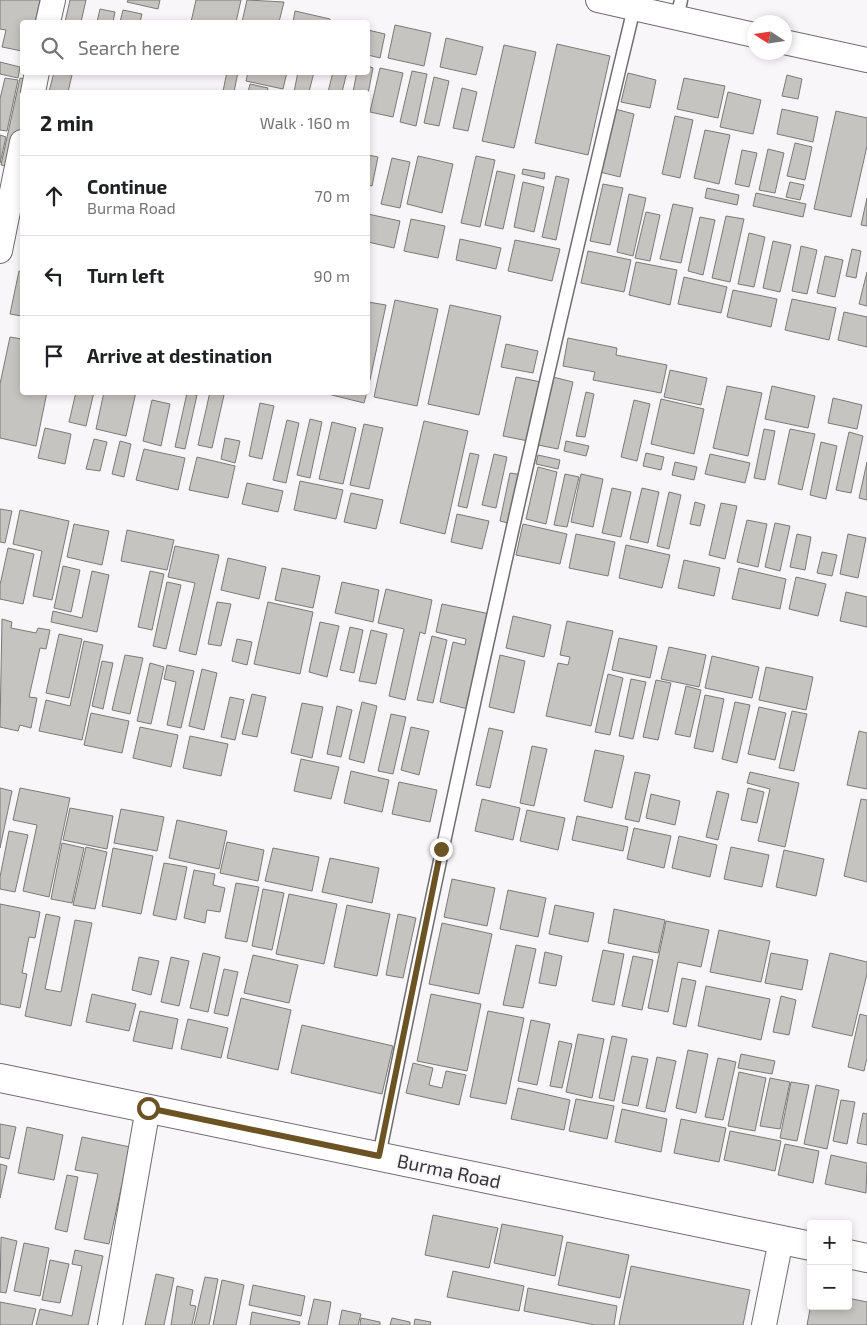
<!DOCTYPE html>
<meta charset="utf-8">
<style>
:root{--surface:#fff;--page:#f2f2f2;--text:#202124;--muted:#757577;--line:#e0e0e0}
body{margin:0;font-family:"Exo 2",sans-serif;background:var(--page);color:var(--text)}
.controls{position:absolute;right:15px;bottom:15px;display:grid;overflow:hidden;border-radius:5px;box-shadow:0 2px 8px #0003}
.controls button{width:45px;height:45px;display:grid;place-items:center;padding:0;border:0;border-bottom:1px solid var(--line);background:var(--surface);color:var(--text);font:25px sans-serif}
.compass{position:absolute;left:747px;top:15px;width:45px;height:45px;border-radius:50%;background:var(--surface);box-shadow:0 2px 8px #0003;rotate:282deg}
.stop{position:absolute;width:15px;height:15px;margin:-11px;border:4px solid #6c5324;border-radius:50%;background:#fff}
.stop.end{background:#6c5324;border-color:#fff;box-shadow:0 1px 5px #0008}
.list{margin:0;padding:0;list-style:none}
h2{display:flex;justify-content:space-between;align-items:center;height:65px;margin:0;padding:0 20px;font-size:21px}
h2 small{font-size:16px;font-weight:400;color:var(--muted)}
.list li{display:grid;grid-template-columns:32px 1fr auto;gap:15px;align-items:center;box-sizing:border-box;height:80px;padding:0 20px;border-top:1px solid var(--line)}
.list b{display:block;font-size:19px;white-space:nowrap}
.list p{margin:0;font-size:16px;white-space:nowrap;color:var(--muted)}
.list em{font-size:16px;font-style:normal;color:var(--muted)}
.icon{flex:none;width:28px;height:28px;fill:none;stroke:currentColor;stroke-width:2;stroke-linecap:round;stroke-linejoin:round}
.map{position:relative;flex:none;width:867px;height:1325px;overflow:hidden}
.search{position:absolute;background:var(--surface);box-shadow:0 2px 8px #0003;left:20px;top:20px;width:350px;height:55px;display:flex;align-items:center;gap:12px;box-sizing:border-box;padding:0 18px;border-radius:5px;color:var(--muted);font-size:19px}
.panel{position:absolute;background:var(--surface);box-shadow:0 2px 8px #0003;left:20px;top:90px;width:350px;height:305px;border-radius:5px}
.map>svg:first-child{display:block}
.building{fill:#c6c4c1;stroke:#7c7a77}
.lines{fill:none;stroke-linecap:round;stroke-linejoin:round}
.lane-casing{stroke:#706d70;stroke-width:15}
.street-casing{stroke:#706d70;stroke-width:26}
.secondary-casing{stroke:#706d70;stroke-width:30}
.lane{stroke:#fff;stroke-width:12}
.street{stroke:#fff;stroke-width:24}
.secondary{stroke:#fff;stroke-width:28}
.route{stroke:#6c5324;stroke-width:6}
.labels{text-anchor:middle;stroke-width:4;stroke-linejoin:round;paint-order:stroke}
.street-label{font-size:19px;fill:#363536;stroke:#f8f6f9}
</style>
<div class="map">
<svg width="867" height="1325" viewBox="0 0 867 1325">
<rect width="100%" height="100%" fill="#f8f6f9"/>
<g class="building">
<path d="M0,0H40L35,22H22V51L2,47L6,30L0,29Z"/>
<path d="M70,0H86L81,22H65Z"/>
<path d="M128,0H160L158,9L127,2Z"/>
<path d="M196,0H241L236,22H191Z"/>
<path d="M247,0L284,2L279,22H242Z"/>
<path d="M100,9L115,12L113,22H97Z"/>
<path d="M123,10L142,14L140,22H120Z"/>
<path d="M295,11L330,19V22H293Z"/>
<path d="M395,25L431,33L424,66L388,58Z"/>
<path d="M368,30L385,34L380,58L368,55Z"/>
<path d="M446,38L483,47L476,75L440,67Z"/>
<path d="M557,44L610,56L588,155L535,143Z"/>
<path d="M504,45L536,52L514,148L482,141Z"/>
<path d="M0,62L20,67L18,78L0,74Z"/>
<path d="M368,66L373,68L368,94L353,92L357,72H368Z"/>
<path d="M380,68L403,73L393,117L370,112Z"/>
<path d="M412,71L427,74L416,126L400,122Z"/>
<path d="M54,72L72,75L68,92H49Z"/>
<path d="M227,72H238L234,92L223,91Z"/>
<path d="M248,72H287L283,89L246,81Z"/>
<path d="M298,72H314L309,92H294Z"/>
<path d="M333,72H347L342,92H328Z"/>
<path d="M628,73L656,80L650,108L621,102Z"/>
<path d="M787,75L802,79L798,99L782,96Z"/>
<path d="M434,77L449,81L439,126L424,123Z"/>
<path d="M5,78L18,80L7,131L0,130V99Z"/>
<path d="M20,78L34,81L22,92V133L15,168L1,165Z"/>
<path d="M684,78L725,86L718,118L677,109Z"/>
<path d="M250,84L268,88L267,92H248Z"/>
<path d="M462,88L477,92L468,131L453,128Z"/>
<path d="M728,92L761,100L753,134L720,127Z"/>
<path d="M615,109L634,114L620,177L600,172Z"/>
<path d="M782,109L818,117L813,142L777,134Z"/>
<path d="M836,111L867,118V146L851,217L814,209Z"/>
<path d="M675,116L693,120L680,178L662,174Z"/>
<path d="M705,130L730,135L719,184L694,178Z"/>
<path d="M0,135L6,137L0,163Z"/>
<path d="M795,143L812,147L805,180L787,176Z"/>
<path d="M768,149L784,153L775,193L759,190Z"/>
<path d="M742,150L757,153L749,187L735,184Z"/>
<path d="M368,155L378,157L372,186L368,185Z"/>
<path d="M418,156L453,164L442,213L407,204Z"/>
<path d="M476,156L495,160L480,227L461,223Z"/>
<path d="M392,158L410,162L400,208L381,204Z"/>
<path d="M523,169L545,173L544,179L522,174Z"/>
<path d="M497,171L515,175L503,229L485,225Z"/>
<path d="M556,176L569,179L556,240L542,237Z"/>
<path d="M523,182L544,187L534,232L514,227Z"/>
<path d="M790,182L804,185L800,200L786,197Z"/>
<path d="M603,184L623,188L610,245L590,241Z"/>
<path d="M707,188L739,195L737,205L705,198Z"/>
<path d="M756,193L806,204L803,217L753,206Z"/>
<path d="M629,194L646,198L633,256L617,252Z"/>
<path d="M867,198V226L861,225Z"/>
<path d="M673,204L693,208L681,263L660,259Z"/>
<path d="M646,212L660,215L650,261L635,258Z"/>
<path d="M368,214L400,221L394,248L368,242Z"/>
<path d="M726,216L744,219L730,282L712,278Z"/>
<path d="M700,217L715,220L703,275L688,271Z"/>
<path d="M411,219L445,226L438,258L404,251Z"/>
<path d="M749,233L765,237L754,287L738,284Z"/>
<path d="M460,239L501,248L496,269L456,260Z"/>
<path d="M515,240L560,249L552,281L508,271Z"/>
<path d="M773,241L791,245L780,292L763,288Z"/>
<path d="M801,246L817,250L807,294L792,291Z"/>
<path d="M852,249L861,251L856,278L846,276Z"/>
<path d="M588,251L631,260L624,292L581,283Z"/>
<path d="M825,256L843,260L835,297L817,293Z"/>
<path d="M636,262L677,270L670,305L629,295Z"/>
<path d="M19,271L22,272V316L10,314Z"/>
<path d="M867,272V306L859,304Z"/>
<path d="M684,277L727,287L721,313L678,304Z"/>
<path d="M733,290L777,299L771,327L727,317Z"/>
<path d="M792,299L836,308L829,340L785,330Z"/>
<path d="M395,300L438,309L417,406L374,397Z"/>
<path d="M368,302L386,305L368,389Z"/>
<path d="M450,305L501,316L479,415L428,404Z"/>
<path d="M844,312L867,317V347L838,340Z"/>
<path d="M10,337L22,339V392H47L36,446L0,438V384Z"/>
<path d="M568,338L617,348L616,355L667,365L661,393L593,380L595,372L563,366Z"/>
<path d="M506,344L538,351L533,373L501,367Z"/>
<path d="M670,370L707,378L701,405L664,397Z"/>
<path d="M516,377L541,382L528,441L503,436Z"/>
<path d="M553,377L573,382L558,449L538,445Z"/>
<path d="M727,386L762,393L748,456L713,448Z"/>
<path d="M772,386L815,396L808,428L765,419Z"/>
<path d="M76,392H94L86,426L69,422Z"/>
<path d="M104,392H136L126,436L96,429Z"/>
<path d="M210,392L224,395L212,448L198,445Z"/>
<path d="M320,392H367L364,403Z"/>
<path d="M586,392L594,394L585,437L576,436Z"/>
<path d="M187,393L197,395L185,449L175,447Z"/>
<path d="M833,398L862,405L857,429L828,423Z"/>
<path d="M661,399L704,409L694,454L651,444Z"/>
<path d="M152,400L170,404L161,446L143,441Z"/>
<path d="M634,400L650,404L637,461L621,457Z"/>
<path d="M260,403L274,406L262,459L249,456Z"/>
<path d="M310,419L322,422L310,478L297,475Z"/>
<path d="M287,420L299,423L286,483L273,480Z"/>
<path d="M424,421L468,431L445,534L400,523Z"/>
<path d="M332,422L356,428L343,484L319,479Z"/>
<path d="M364,424L383,428L369,489L350,485Z"/>
<path d="M45,428L71,434L65,464L38,458Z"/>
<path d="M764,429L775,431L765,480L754,478Z"/>
<path d="M790,429L815,434L802,490L778,484Z"/>
<path d="M849,432L863,436L851,493L836,490Z"/>
<path d="M225,438L240,441L235,463L221,459Z"/>
<path d="M94,439L107,442L100,471L86,469Z"/>
<path d="M120,441L131,444L124,477L112,474Z"/>
<path d="M566,441L589,446L586,456L564,451Z"/>
<path d="M821,442L837,446L826,499L810,495Z"/>
<path d="M144,449L185,458L178,490L136,480Z"/>
<path d="M470,453L479,455L467,508L458,506Z"/>
<path d="M646,453L664,457L661,470L643,466Z"/>
<path d="M494,454L507,457L496,508L482,505Z"/>
<path d="M710,454L750,463L745,483L705,474Z"/>
<path d="M538,455L560,460L558,469L536,464Z"/>
<path d="M197,457L235,466L228,498L189,490Z"/>
<path d="M675,462L697,467L694,480L672,475Z"/>
<path d="M867,462V500L859,498Z"/>
<path d="M538,467L557,472L546,524L526,519Z"/>
<path d="M510,473L523,475L512,524L500,521Z"/>
<path d="M565,474L579,477L567,527L554,525Z"/>
<path d="M581,474L603,479L593,527L571,522Z"/>
<path d="M300,481L343,490L336,519L294,510Z"/>
<path d="M247,483L283,491L278,512L242,504Z"/>
<path d="M612,488L631,492L621,537L602,533Z"/>
<path d="M642,488L659,492L648,543L630,539Z"/>
<path d="M669,492L681,495L669,549L657,546Z"/>
<path d="M351,493L383,500L376,529L344,522Z"/>
<path d="M695,502L705,505L700,526L690,524Z"/>
<path d="M721,503L737,506L725,559L709,555Z"/>
<path d="M0,509L12,511L5,543L0,542Z"/>
<path d="M20,510L69,521L52,600L33,596L42,551L13,544Z"/>
<path d="M457,514L489,521L482,549L451,542Z"/>
<path d="M747,520L767,524L758,567L737,562Z"/>
<path d="M775,523L790,526L780,571L765,567Z"/>
<path d="M74,524L109,531L102,565L67,557Z"/>
<path d="M523,524L567,534L560,564L516,555Z"/>
<path d="M127,530L174,540L167,570L121,561Z"/>
<path d="M576,534L615,542L608,576L569,568Z"/>
<path d="M797,534L811,537L805,570L790,567Z"/>
<path d="M848,534L866,538L858,578L840,574Z"/>
<path d="M626,545L670,555L662,588L619,578Z"/>
<path d="M175,546L219,555L196,655L179,651L195,583L168,577Z"/>
<path d="M8,548L34,554L23,604L0,599V585Z"/>
<path d="M822,552L837,555L832,576L817,573Z"/>
<path d="M228,558L266,567L259,599L221,590Z"/>
<path d="M684,560L720,568L714,596L678,588Z"/>
<path d="M63,566L80,570L71,612L54,608Z"/>
<path d="M282,568L320,576L313,608L275,600Z"/>
<path d="M739,568L786,579L780,609L732,599Z"/>
<path d="M92,571L109,575L97,632L51,622L53,611L82,618Z"/>
<path d="M150,571L164,574L152,630L138,627Z"/>
<path d="M796,577L826,584L818,616L789,609Z"/>
<path d="M167,582L181,585L166,649L153,646Z"/>
<path d="M342,582L379,590L373,622L335,613Z"/>
<path d="M386,589L432,600L425,634L420,632L405,700L389,696L404,629L378,623Z"/>
<path d="M846,592L867,597V627L840,621Z"/>
<path d="M217,602L231,604L221,646L208,644Z"/>
<path d="M268,602L313,612L300,674L254,664Z"/>
<path d="M442,604L490,614L468,709L440,702L453,642L465,645L466,639L436,632Z"/>
<path d="M513,616L551,625L544,657L506,648Z"/>
<path d="M2,619L12,622L11,628L36,633L38,628L50,630L46,649L40,648L29,697L37,698L31,728L20,725L18,731L0,727Z"/>
<path d="M567,621L613,631L591,726L546,716L558,663L568,665L570,657L560,655Z"/>
<path d="M320,622L339,626L327,677L309,672Z"/>
<path d="M350,627L363,630L354,673L340,670Z"/>
<path d="M371,630L387,634L376,684L359,681Z"/>
<path d="M59,634L82,639L69,698L46,693Z"/>
<path d="M432,636L447,640L433,703L417,700Z"/>
<path d="M619,638L657,646L650,678L612,670Z"/>
<path d="M237,639L252,642L247,665L232,661Z"/>
<path d="M84,641L103,645L82,740L39,731L46,700L70,706Z"/>
<path d="M669,647L706,655L699,687L661,679Z"/>
<path d="M125,655L143,658L130,714L112,710Z"/>
<path d="M500,655L525,661L514,713L489,707Z"/>
<path d="M712,656L759,667L752,698L705,688Z"/>
<path d="M102,661L113,663L103,709L92,706Z"/>
<path d="M150,663L164,667L151,724L137,721Z"/>
<path d="M167,665L194,671L181,728L167,725L176,682L164,679Z"/>
<path d="M766,667L813,677L806,710L759,700Z"/>
<path d="M202,669L217,673L204,730L189,726Z"/>
<path d="M608,674L623,678L610,735L595,732Z"/>
<path d="M631,679L646,682L633,739L619,736Z"/>
<path d="M656,680L671,683L658,740L643,737Z"/>
<path d="M686,686L701,690L690,737L675,734Z"/>
<path d="M252,694L266,697L257,737L242,734Z"/>
<path d="M705,695L724,699L713,752L694,748Z"/>
<path d="M230,697L244,700L235,740L221,737Z"/>
<path d="M362,702L377,706L364,763L349,759Z"/>
<path d="M735,702L750,705L737,763L722,759Z"/>
<path d="M302,703L323,707L312,758L291,753Z"/>
<path d="M337,706L352,710L341,757L327,754Z"/>
<path d="M759,707L786,713L775,760L748,754Z"/>
<path d="M792,711L807,714L794,771L779,768Z"/>
<path d="M91,713L129,721L122,753L84,745Z"/>
<path d="M391,714L406,717L393,774L378,771Z"/>
<path d="M140,727L178,735L171,767L133,758Z"/>
<path d="M411,727L429,731L419,775L401,770Z"/>
<path d="M489,728L503,731L490,788L476,785Z"/>
<path d="M859,731L867,733V789L847,785Z"/>
<path d="M190,736L228,744L221,776L183,768Z"/>
<path d="M532,746L547,749L534,806L520,803Z"/>
<path d="M595,750L624,756L612,808L584,801Z"/>
<path d="M301,759L339,767L331,799L294,791Z"/>
<path d="M351,771L389,780L382,812L344,803Z"/>
<path d="M635,772L650,775L639,822L625,819Z"/>
<path d="M750,772L799,783L785,847L758,841L770,789L747,783Z"/>
<path d="M399,782L437,790L430,822L392,814Z"/>
<path d="M0,788L12,791L0,848Z"/>
<path d="M20,788L70,798L49,897L23,891L37,825L13,820Z"/>
<path d="M748,788L764,792L757,823L741,820Z"/>
<path d="M717,791L729,794L718,840L706,837Z"/>
<path d="M651,794L680,801L675,825L646,818Z"/>
<path d="M482,799L520,808L513,840L475,831Z"/>
<path d="M861,799L867,800V882L844,876Z"/>
<path d="M70,808L113,816L107,849L63,840Z"/>
<path d="M121,809L164,817L157,851L114,843Z"/>
<path d="M527,810L565,818L558,850L520,841Z"/>
<path d="M577,816L628,827L623,851L572,840Z"/>
<path d="M177,820L227,831L219,869L169,858Z"/>
<path d="M634,828L671,836L664,868L627,859Z"/>
<path d="M9,831L28,835L15,892L0,889V877Z"/>
<path d="M679,836L717,845L710,877L672,868Z"/>
<path d="M227,842L264,850L258,881L220,873Z"/>
<path d="M62,843L84,848L72,903L51,899Z"/>
<path d="M86,847L107,852L95,909L73,905Z"/>
<path d="M731,847L769,855L762,887L724,879Z"/>
<path d="M113,848L153,856L141,914L102,906Z"/>
<path d="M273,848L319,857L312,891L265,881Z"/>
<path d="M784,850L824,859L816,896L776,887Z"/>
<path d="M330,858L379,868L372,903L322,892Z"/>
<path d="M164,863L187,867L176,920L153,915Z"/>
<path d="M194,870L215,874L213,885L225,888L220,912L207,910L205,923L184,918Z"/>
<path d="M452,879L495,888L487,926L444,917Z"/>
<path d="M236,883L259,887L247,942L225,938Z"/>
<path d="M263,889L284,893L272,950L252,946Z"/>
<path d="M508,890L546,898L538,937L500,929Z"/>
<path d="M289,894L337,904L324,964L276,954Z"/>
<path d="M0,904L40,912L35,938L29,937L22,973L27,974L20,1008L0,1004Z"/>
<path d="M347,905L390,914L377,976L334,967Z"/>
<path d="M555,905L594,913L588,942L549,934Z"/>
<path d="M614,909L665,920L658,953L608,943Z"/>
<path d="M46,914L60,917L45,989L61,992L75,920L92,923L71,1026L25,1016Z"/>
<path d="M398,914L416,918L403,978L386,975Z"/>
<path d="M666,921L709,930L701,967L678,962L668,1012L648,1008Z"/>
<path d="M442,923L492,934L479,994L429,984Z"/>
<path d="M719,930L770,941L761,982L710,972Z"/>
<path d="M516,945L536,949L523,1008L503,1005Z"/>
<path d="M603,950L624,954L614,1005L592,1001Z"/>
<path d="M545,952L562,956L556,986L539,983Z"/>
<path d="M203,953L220,957L208,1012L190,1008Z"/>
<path d="M771,953L808,960L802,990L765,983Z"/>
<path d="M830,953L867,962V974L852,1036L812,1027Z"/>
<path d="M253,955L298,965L289,1003L244,993Z"/>
<path d="M633,956L653,960L642,1010L622,1006Z"/>
<path d="M139,957L159,961L151,995L132,990Z"/>
<path d="M171,957L189,961L179,1006L161,1002Z"/>
<path d="M224,969L238,972L228,1016L214,1013Z"/>
<path d="M682,978L696,981L686,1027L673,1024Z"/>
<path d="M706,986L770,999L761,1040L698,1026Z"/>
<path d="M92,994L136,1004L129,1031L86,1022Z"/>
<path d="M431,994L481,1004L467,1071L417,1061Z"/>
<path d="M781,996L796,1000L789,1035L773,1032Z"/>
<path d="M241,998L291,1010L278,1070L227,1058Z"/>
<path d="M140,1011L178,1019L172,1049L133,1041Z"/>
<path d="M488,1011L524,1018L506,1104L470,1097Z"/>
<path d="M860,1014L867,1016V1058L864,1071L848,1067Z"/>
<path d="M188,1019L228,1028L221,1058L181,1049Z"/>
<path d="M531,1020L550,1024L537,1085L518,1081Z"/>
<path d="M302,1025L393,1046L382,1094L291,1073Z"/>
<path d="M578,1034L604,1039L592,1098L566,1092Z"/>
<path d="M612,1036L627,1039L614,1101L599,1098Z"/>
<path d="M559,1041L572,1044L562,1088L550,1086Z"/>
<path d="M688,1050L708,1054L696,1113L676,1108Z"/>
<path d="M741,1054L775,1061L772,1074L738,1068Z"/>
<path d="M632,1056L648,1059L638,1106L622,1103Z"/>
<path d="M657,1057L676,1061L665,1112L646,1108Z"/>
<path d="M718,1058L736,1062L723,1120L705,1117Z"/>
<path d="M413,1063L433,1068L429,1085L442,1088L446,1071L466,1075L459,1105L406,1093Z"/>
<path d="M739,1072L766,1078L755,1131L728,1126Z"/>
<path d="M770,1078L790,1082L780,1129L760,1126Z"/>
<path d="M791,1082L809,1085L797,1141L780,1138Z"/>
<path d="M816,1085L839,1090L827,1149L804,1144Z"/>
<path d="M518,1088L570,1100L564,1130L511,1119Z"/>
<path d="M576,1099L614,1106L607,1139L569,1131Z"/>
<path d="M841,1100L855,1102L847,1144L833,1141Z"/>
<path d="M622,1109L667,1119L661,1152L615,1142Z"/>
<path d="M863,1113L867,1114V1145L857,1143Z"/>
<path d="M681,1119L726,1128L719,1162L674,1153Z"/>
<path d="M0,1124L16,1127L9,1159L0,1157Z"/>
<path d="M27,1127L63,1135L54,1180L18,1173Z"/>
<path d="M730,1131L781,1141L775,1171L724,1160Z"/>
<path d="M82,1137L130,1147L109,1244L84,1239L98,1174L75,1170Z"/>
<path d="M785,1144L819,1151L813,1183L778,1175Z"/>
<path d="M831,1155L867,1163L866,1193L825,1184Z"/>
<path d="M0,1164L7,1166L0,1198Z"/>
<path d="M67,1175L78,1177L67,1232L55,1229Z"/>
<path d="M433,1215L498,1228L489,1268L425,1255Z"/>
<path d="M502,1224L563,1236L555,1276L494,1263Z"/>
<path d="M1,1237L17,1241L6,1293L0,1292Z"/>
<path d="M567,1242L629,1255L620,1298L558,1285Z"/>
<path d="M24,1243L49,1248L40,1296L14,1291Z"/>
<path d="M75,1250L103,1256L88,1325H36L40,1309L72,1316L82,1266L72,1264Z"/>
<path d="M50,1260L69,1264L60,1303L42,1300Z"/>
<path d="M631,1266L750,1290L743,1325H619Z"/>
<path d="M453,1271L524,1286L519,1311L447,1297Z"/>
<path d="M156,1274L174,1278L164,1325H145Z"/>
<path d="M205,1277L218,1279L209,1325H194Z"/>
<path d="M222,1280L244,1285L236,1325H213Z"/>
<path d="M253,1285L305,1296L301,1316L249,1305Z"/>
<path d="M177,1286L193,1290L190,1305L196,1306L192,1325H171Z"/>
<path d="M528,1288L617,1306L614,1325H595L524,1311Z"/>
<path d="M848,1298L867,1302V1325H807L811,1304V1306H848Z"/>
<path d="M314,1299L331,1302L327,1325H308Z"/>
<path d="M0,1302L36,1309L32,1325H0Z"/>
<path d="M342,1310L361,1314L358,1325H339Z"/>
<path d="M252,1312L300,1322L299,1325H250Z"/>
<path d="M361,1318L380,1322V1325H360Z"/>
<path d="M392,1318L410,1322V1325H390Z"/>
<path d="M415,1319L431,1322L430,1325H414Z"/>
</g>
<g class="lines">
<g class="lane-casing">
<g id="lane">
<path d="M677,18L681,0"/>
<path d="M379,1156C456,772 542,390 634,8"/>
</g>
</g>
<g class="street-casing">
<g id="street">
<path d="M598,0L754,35"/>
<path d="M48,22L53,0"/>
<path d="M784,42L867,60"/>
<path d="M33,92L37,72"/>
<path d="M0,251L22,142"/>
<path d="M110,1325L148,1108"/>
<path d="M764,1325L781,1240"/>
</g>
</g>
<g class="secondary-casing">
<g id="secondary">
<path d="M0,1078L811,1246"/>
<path d="M848,1254L867,1258"/>
</g>
</g>
<use href="#lane" class="lane"/>
<use href="#street" class="street"/>
<use href="#secondary" class="secondary"/>
</g>
<g class="lines">
<path class="route" d="M148,1108L379,1156L441,849"/>
</g>
<g class="labels">
<g class="street-label">
<text transform="translate(449 1171) rotate(12)" y="7">Burma Road</text>
</g>
</g>
</svg>
<div class="controls">
<button>+</button>
<button>−</button>
</div>
<svg class="compass" viewBox="-18 -18 36 36"><path d="M0-13l5 13h-10z" fill="#e53935"/><path d="M0 13l5-13h-10z" fill="#757577"/></svg>
<div class="stop" style="left:148px;top:1108px"></div>
<div class="stop end" style="left:441px;top:849px"></div>
<div class="search"><svg class="icon" aria-label="search" viewBox="0 0 24 24"><circle cx="10" cy="10" r="6"/><path d="M15 15l6 6"/></svg>Search here</div>
<section class="panel">
<h2>2 min<small>Walk · 160 m</small></h2>
<ul class="list">
<li><svg class="icon" aria-label="ahead" viewBox="0 0 24 24"><path d="M12 20V5M6 11l6-6 6 6"/></svg><div><b>Continue</b><p>Burma Road</p></div><em>70 m</em></li>
<li><svg class="icon" aria-label="left" viewBox="0 0 24 24"><path d="M17 20v-9H6M10 6l-5 5 5 5"/></svg><div><b>Turn left</b></div><em>90 m</em></li>
<li><svg class="icon" aria-label="arrive" viewBox="0 0 24 24"><path d="M6 21V4h12l-3 4 3 4H6"/></svg><div><b>Arrive at destination</b></div></li>
</ul>
</section>
</div>
